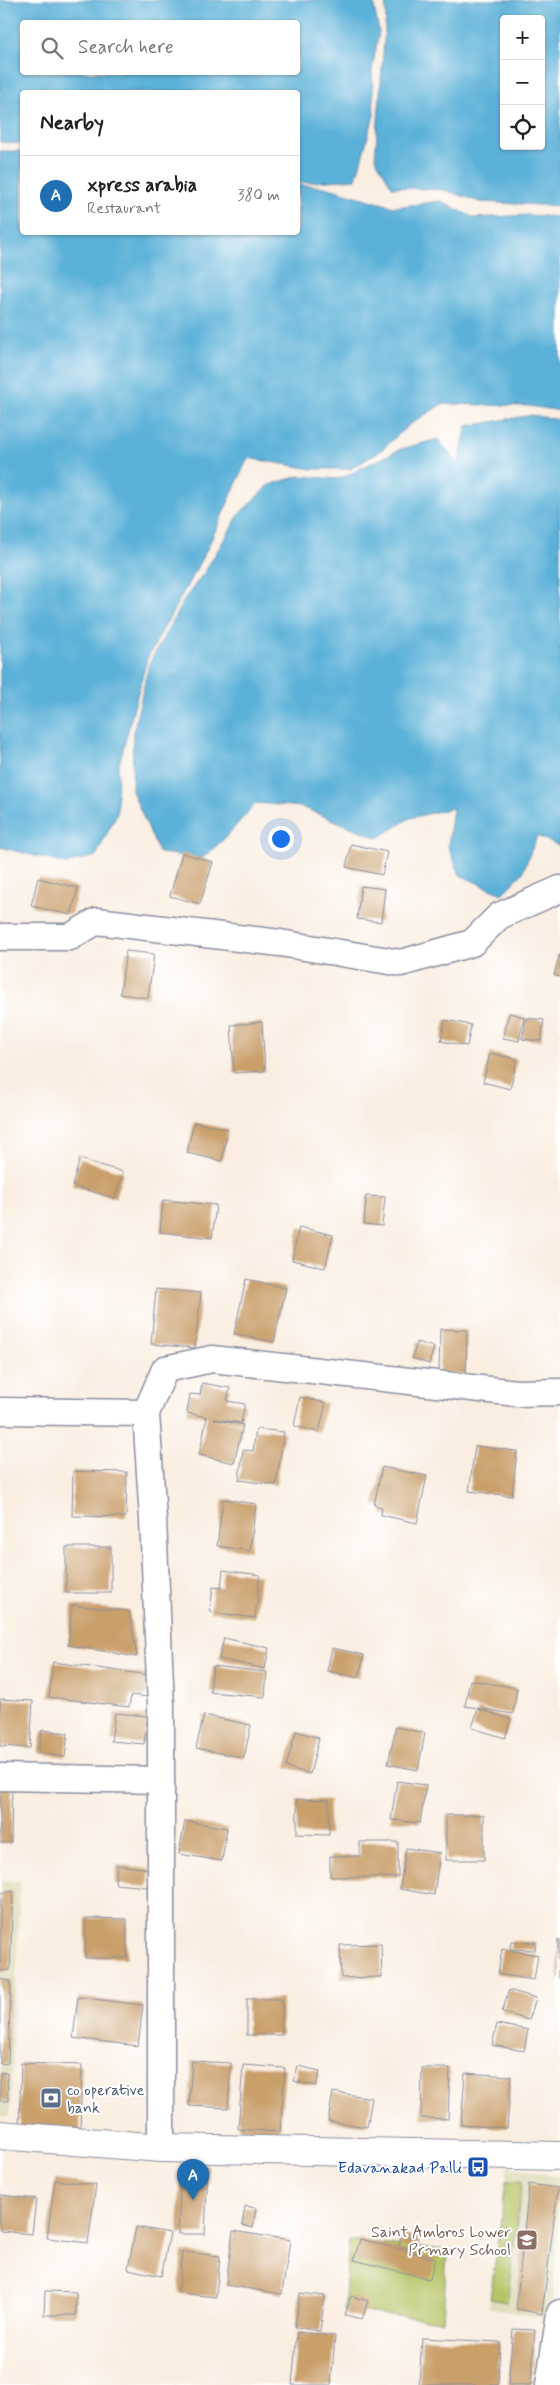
<!DOCTYPE html>
<meta charset="utf-8">
<style>
:root{--surface:#fff;--page:#f6f6f6;--text:#202124;--muted:#757577;--line:#e0e0e0;--accent:#1f6fb2}
body{margin:0;font-family:Mynerve,sans-serif;background:var(--page);color:var(--text)}
.controls{position:absolute;right:15px;top:15px;display:grid;overflow:hidden;border-radius:5px;box-shadow:0 1px 4px #0004}
.controls button{width:45px;height:45px;display:grid;place-items:center;padding:0;border:0;border-bottom:1px solid var(--line);background:var(--surface);color:var(--text);font:25px sans-serif}
.you{position:absolute;left:280px;top:838px;width:18px;height:18px;margin:-12px;border:4px solid #fff;border-radius:50%;background:#1a73e8;box-shadow:0 0 0 8px #1a73e833}
.badge{display:grid;place-items:center;width:32px;height:32px;border-radius:50%;background:var(--accent);color:#fff;font-size:16px;font-weight:700}
.pin{position:absolute;translate:-50% -41px;filter:drop-shadow(0 1px 2px #0008)}
.pin::after{content:'';position:absolute;top:26px;width:18px;height:15px;background:inherit;clip-path:polygon(0 0,100% 0,50% 100%)}
.list{margin:0;padding:0;list-style:none}
h2{display:flex;justify-content:space-between;align-items:center;height:65px;margin:0;padding:0 20px;font-size:21px}
h2 small{font-size:16px;font-weight:400;color:var(--muted)}
.list li{display:grid;grid-template-columns:32px 1fr auto;gap:15px;align-items:center;box-sizing:border-box;height:80px;padding:0 20px;border-top:1px solid var(--line)}
.list b{display:block;font-size:19px;white-space:nowrap}
.list p{margin:0;font-size:16px;white-space:nowrap;color:var(--muted)}
.list em{font-size:16px;font-style:normal;color:var(--muted)}
.icon{flex:none;width:28px;height:28px;fill:none;stroke:currentColor;stroke-width:2;stroke-linecap:round;stroke-linejoin:round}
.map{position:relative;flex:none;width:560px;height:2385px;overflow:hidden}
.search{position:absolute;background:var(--surface);box-shadow:0 1px 4px #0004;left:20px;top:20px;width:280px;height:55px;display:flex;align-items:center;gap:12px;box-sizing:border-box;padding:0 18px;border-radius:5px;color:var(--muted);font-size:19px}
.panel{position:absolute;background:var(--surface);box-shadow:0 1px 4px #0004;left:20px;top:90px;width:280px;height:145px;border-radius:5px}
.map>svg:first-child{display:block}
.built{fill:#dfddbb}
.green{fill:#b7c567;stroke:#697a62}
.water{fill:#5bb1d8;stroke:#3b709b;fill-rule:evenodd}
.building{fill:#c99f6b}
.lines{fill:none;stroke-linecap:round;stroke-linejoin:round}
.street-casing{stroke:#8a8ea0;stroke-width:29}
.primary-casing{stroke:#8a8ea0;stroke-width:30}
.street{stroke:#fff;stroke-width:26}
.primary{stroke:#fff;stroke-width:28}
.labels{text-anchor:middle;stroke-width:4;stroke-linejoin:round;paint-order:stroke}
.service-label{font-size:16px;fill:#4e5e75;stroke:#fff;text-anchor:start}
.transit-label{font-size:16px;fill:#164399;stroke:#fff;text-anchor:end}
.education-label{font-size:16px;fill:#785e54;stroke:#fff;text-anchor:end}
</style>
<div class="map">
<svg width="560" height="2385" viewBox="0 0 560 2385">
<rect width="100%" height="100%" fill="#fff"/>
<filter id="ink" filterUnits="userSpaceOnUse"><feTurbulence type="fractalNoise" baseFrequency=".02" numOctaves="2"/><feDisplacementMap in="SourceGraphic" scale="10" xChannelSelector="R" yChannelSelector="G"/><feConvolveMatrix kernelMatrix="1 2 1 2 8 2 1 2 1" color-interpolation-filters="sRGB"/></filter>
<filter id="wash" filterUnits="userSpaceOnUse"><feTurbulence type="fractalNoise" baseFrequency=".0096" numOctaves="4" result="noise"/><feDisplacementMap in="SourceGraphic" scale="20" xChannelSelector="R" yChannelSelector="G"/><feGaussianBlur stdDeviation="1.12" result="paint"/><feColorMatrix in="noise" values="0 0 0 0 0 0 0 0 0 0 0 0 0 0 0 0 0 1.4 0 .05"/><feComposite in="paint" operator="in"/></filter>
<g filter="url(#wash)">
<rect width="100%" height="100%" fill="#faeee1"/>
<g class="built">
<path d="M0,1881L20,1882L10,2116H0Z"/>
<path d="M508,2166L560,2177L552,2320L489,2308Z"/>
</g>
<g class="green">
<path d="M506,2181H522L507,2302L490,2299Z"/>
<path d="M349,2240L447,2250L443,2321L344,2310Z"/>
</g>
<g class="water">
<path d="M0,0H373L379,32L372,70L374,115L356,179L298,183V92H22V144L0,142ZM298,22V72H22V22Z"/>
<path d="M385,0H560V206L480,202L445,190L392,187L375,158L386,15ZM504,19H541V146H504Z"/>
<path d="M0,151H22V232H298V185L325,187L394,207L441,201L474,218L528,215L560,217V411L529,406L442,404L409,425L379,452L350,469H312L248,458L208,547L147,659L118,768L117,813L96,856L66,864L0,847Z"/>
<path d="M532,415L560,420V846L537,836L522,874L502,894L460,875L448,846L453,808L410,818L378,838L301,807L256,803L225,838L203,858L159,853L132,791L133,733L149,664L185,598L204,573L240,513L269,485L299,476L339,479L401,449L438,439L458,465L467,426Z"/>
</g>
<g id="blocks">
<g class="building">
<path d="M351,844L387,852L382,875L346,867Z"/>
<path d="M182,853L213,862L200,904L170,896Z"/>
<path d="M38,878L78,888L71,915L31,906Z"/>
<path d="M361,886L385,889L381,922L357,919Z"/>
<path d="M126,951L154,954L148,998L120,994Z"/>
<path d="M559,955H560V977L554,975Z"/>
<path d="M509,1013L524,1017L519,1041L503,1038Z"/>
<path d="M526,1018L544,1020L541,1041L522,1039Z"/>
<path d="M445,1020L471,1025L467,1046L441,1041Z"/>
<path d="M262,1022L265,1071L234,1073L231,1025Z"/>
<path d="M490,1053L517,1059L510,1089L483,1082Z"/>
<path d="M194,1122L228,1129L222,1161L187,1153Z"/>
<path d="M80,1159L123,1172L115,1198L72,1186Z"/>
<path d="M366,1196L385,1197L382,1226L364,1224Z"/>
<path d="M163,1200L216,1205L212,1238L160,1232Z"/>
<path d="M299,1227L333,1235L325,1268L292,1260Z"/>
<path d="M246,1279L286,1288L274,1342L234,1334Z"/>
<path d="M156,1289L201,1293L195,1348L151,1344Z"/>
<path d="M440,1329L467,1330L466,1374L439,1373Z"/>
<path d="M417,1342L434,1347L429,1364L412,1358Z"/>
<path d="M202,1383L230,1388L227,1401L245,1404L241,1423L214,1419L243,1425L234,1463L199,1455L207,1417L187,1413L190,1394L200,1395Z"/>
<path d="M300,1397L326,1403L319,1432L294,1426Z"/>
<path d="M256,1429L284,1432L276,1485L239,1480L243,1450L253,1451Z"/>
<path d="M475,1446L517,1451L512,1496L469,1491Z"/>
<path d="M382,1467L427,1476L417,1523L381,1515L382,1507L374,1505Z"/>
<path d="M73,1471L127,1472L126,1517L72,1516Z"/>
<path d="M223,1499L256,1504L250,1551L217,1546Z"/>
<rect x="66" y="1547" width="45" height="46"/>
<path d="M223,1570L260,1575L255,1618L210,1612L213,1587L221,1588Z"/>
<path d="M72,1605L129,1611L137,1657L68,1645Z"/>
<path d="M224,1638L269,1648L265,1669L219,1659Z"/>
<path d="M332,1648L364,1655L359,1678L327,1671Z"/>
<path d="M53,1662L150,1675L148,1697L131,1695L129,1707L49,1697Z"/>
<path d="M213,1666L267,1672L265,1697L210,1692Z"/>
<path d="M470,1680L517,1688L513,1714L465,1706Z"/>
<path d="M0,1699L33,1701L30,1748L0,1746Z"/>
<path d="M478,1709L511,1719L505,1738L472,1728Z"/>
<path d="M115,1713L148,1716L144,1744L111,1741Z"/>
<path d="M204,1715L251,1725L244,1758L196,1748Z"/>
<path d="M396,1727L425,1733L418,1770L388,1764Z"/>
<path d="M42,1730L68,1733L65,1757L38,1753Z"/>
<path d="M296,1731L319,1738L310,1774L286,1767Z"/>
<path d="M0,1781H12L11,1843H0Z"/>
<path d="M397,1781L426,1785L420,1823L391,1820Z"/>
<path d="M297,1799L329,1800V1835L297,1834Z"/>
<rect x="446" y="1815" width="38" height="45"/>
<path d="M185,1821L227,1828L222,1861L179,1854Z"/>
<path d="M360,1842H398V1877H330V1856H360Z"/>
<path d="M406,1848L440,1853L434,1895L400,1889Z"/>
<path d="M117,1865L150,1869L148,1887L115,1884Z"/>
<path d="M13,1891L10,1970L0,1971V1893Z"/>
<path d="M86,1918L127,1919V1958H85Z"/>
<rect x="558" y="1940" width="2" height="38"/>
<path d="M511,1941L536,1942L535,1950L510,1949Z"/>
<path d="M381,1944L382,1977L341,1978L340,1945Z"/>
<path d="M502,1949L538,1955L534,1980L498,1974Z"/>
<path d="M0,1979L11,1981L8,2063L0,2064Z"/>
<path d="M509,1990L536,1998L529,2020L502,2012Z"/>
<path d="M78,1997L143,2005L138,2046L73,2038Z"/>
<rect x="247" y="1999" width="35" height="36"/>
<path d="M497,2024L528,2030L524,2051L492,2045Z"/>
<path d="M192,2061L231,2063L228,2108L189,2106Z"/>
<path d="M21,2063L82,2065L80,2133L19,2131Z"/>
<path d="M243,2065L285,2068L280,2132L238,2129Z"/>
<path d="M298,2066L320,2071L316,2086L294,2081Z"/>
<path d="M422,2068H450L448,2119L421,2118Z"/>
<path d="M0,2073H7L8,2101H0Z"/>
<path d="M465,2073L511,2076L507,2128L461,2125Z"/>
<path d="M333,2092L372,2098L367,2127L328,2121Z"/>
<path d="M181,2166H208L205,2234H178Z"/>
<path d="M55,2180L96,2185L88,2243L47,2238Z"/>
<path d="M529,2184L558,2188L542,2314L516,2309Z"/>
<path d="M0,2195L36,2199L32,2234L0,2231Z"/>
<path d="M245,2206L256,2208L253,2228L242,2225Z"/>
<path d="M136,2227L170,2233L161,2276L128,2269Z"/>
<path d="M233,2231L290,2240L282,2294L226,2285Z"/>
<path d="M401,2235L418,2238L416,2250L399,2246Z"/>
<path d="M360,2239L435,2258L430,2279L354,2260Z"/>
<path d="M182,2252L220,2256L216,2297L178,2293Z"/>
<path d="M45,2291L76,2292V2315H44Z"/>
<path d="M300,2293L325,2296L320,2331L295,2327Z"/>
<path d="M351,2296L368,2301L362,2319L345,2315Z"/>
<path d="M513,2329L535,2330L531,2385H508Z"/>
<path d="M297,2332L335,2336L331,2385H292Z"/>
<path d="M422,2338L500,2342L498,2385H419Z"/>
</g>
</g>
</g>
<g filter="url(#ink)">
<use href="#blocks" fill-opacity="0" stroke="#8a8ea0" stroke-width="1"/>
<g class="lines">
<g class="street-casing">
<g id="street">
<path d="M0,937H70L97,921L280,943L401,963L472,943L499,916L560,889"/>
<path d="M0,1411L146,1413L165,1369L212,1359L517,1393L560,1392"/>
<path d="M146,1413L153,1519L161,1706V2148"/>
<path d="M0,1777L161,1780"/>
<path d="M549,2385L560,2313"/>
</g>
</g>
<g class="primary-casing">
<path id="primary" d="M0,2135L161,2148L560,2156"/>
</g>
<use href="#street" class="street"/>
<use href="#primary" class="primary"/>
</g>
</g>
<defs>
<g id="bank-square" transform="scale(1.125)"><rect x="-9" y="-9" width="18" height="18" rx="4" fill="#5c6f8a" stroke="#fff"/><path d="M-6-4H6V4H-6ZM0-2.3a2.3 2.3 0 1 0 0 4.6a2.3 2.3 0 1 0 0-4.6Z" fill="#fff"/></g>
<g id="bus-square" transform="scale(1.125)"><rect x="-9" y="-9" width="18" height="18" rx="4" fill="#1a4fb4" stroke="#fff"/><path d="M-5-6H5V4H4V6H2V4H-2V6H-4V4H-5ZM-3.5-4V0h7V-4ZM-3.5 1.2v1.5H-2V1.2ZM2 1.2v1.5H3.5V1.2Z" fill="#fff"/></g>
<g id="school-square" transform="scale(1.125)"><rect x="-9" y="-9" width="18" height="18" rx="4" fill="#8d6e63" stroke="#fff"/><path d="M0-5L7-2L0 1L-7-2ZM-4 1L0 2.5L4 1V4Q0 6-4 4Z" fill="#fff"/></g>
</defs>
<g fill-rule="evenodd">
<use href="#bank-square" x="51" y="2098"/>
<use href="#bus-square" x="478" y="2167"/>
<use href="#school-square" x="527" y="2240"/>
</g>
<g class="labels">
<g class="service-label">
<text x="67" y="2095">co operative<tspan x="67" dy="18">bank</tspan></text>
</g>
<g class="transit-label">
<text x="462" y="2173">Edavanakad Palli</text>
</g>
<g class="education-label">
<text x="511" y="2237">Saint Ambros Lower<tspan x="511" dy="18">Prmary School</tspan></text>
</g>
</g>
</svg>
<div class="controls">
<button>+</button>
<button>−</button>
<button><svg class="icon" aria-label="locate" viewBox="0 0 24 24"><circle cx="12" cy="12" r="6"/><path d="M12 2v4M12 18v4M2 12h4M18 12h4"/></svg></button>
</div>
<div class="you"></div>
<div class="pin badge" style="left:193px;top:2200px">A</div>
<div class="search"><svg class="icon" aria-label="search" viewBox="0 0 24 24"><circle cx="10" cy="10" r="6"/><path d="M15 15l6 6"/></svg>Search here</div>
<section class="panel">
<h2>Nearby<small></small></h2>
<ul class="list">
<li><span class="badge">A</span><div><b>xpress arabia</b><p>Restaurant</p></div><em>380 m</em></li>
</ul>
</section>
</div>
